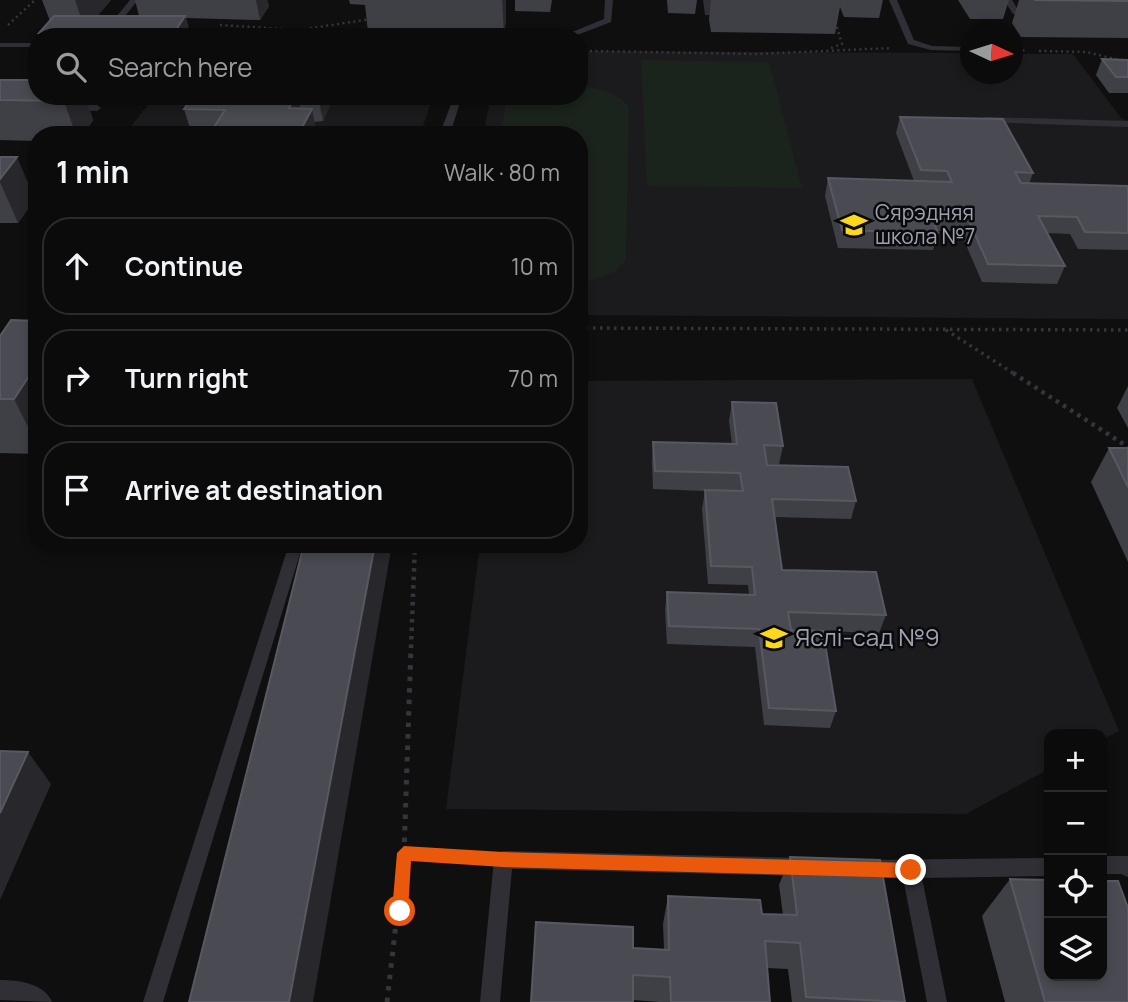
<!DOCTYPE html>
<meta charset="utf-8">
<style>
:root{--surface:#0b0b0c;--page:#141415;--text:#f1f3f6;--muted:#9a9b9d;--line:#2b2b2d}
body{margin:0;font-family:Manrope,sans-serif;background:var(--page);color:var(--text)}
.controls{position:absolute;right:21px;bottom:21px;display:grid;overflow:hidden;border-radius:14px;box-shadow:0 4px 10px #0003}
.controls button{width:63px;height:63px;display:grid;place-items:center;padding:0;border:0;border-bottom:2px solid var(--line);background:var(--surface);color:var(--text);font:35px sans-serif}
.compass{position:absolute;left:960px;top:21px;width:63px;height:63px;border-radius:50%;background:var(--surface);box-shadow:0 4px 10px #0003;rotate:94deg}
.stop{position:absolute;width:21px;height:21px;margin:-16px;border:5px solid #ea580c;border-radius:50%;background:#fff}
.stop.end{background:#ea580c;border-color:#fff;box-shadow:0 2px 7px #0008}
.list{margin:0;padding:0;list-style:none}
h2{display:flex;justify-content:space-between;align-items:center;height:91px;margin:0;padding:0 28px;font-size:30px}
h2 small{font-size:23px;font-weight:400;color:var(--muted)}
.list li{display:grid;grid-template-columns:46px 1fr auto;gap:21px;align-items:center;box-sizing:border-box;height:98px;margin:0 14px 14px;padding:0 14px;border:2px solid var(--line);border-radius:28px}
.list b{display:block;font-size:26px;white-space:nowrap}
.list em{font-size:23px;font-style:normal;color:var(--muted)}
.icon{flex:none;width:38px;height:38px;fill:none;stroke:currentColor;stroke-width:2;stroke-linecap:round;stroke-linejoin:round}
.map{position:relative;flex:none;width:1128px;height:1002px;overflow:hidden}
.search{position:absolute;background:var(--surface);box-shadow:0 4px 10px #0003;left:28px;top:28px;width:560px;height:77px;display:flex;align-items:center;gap:18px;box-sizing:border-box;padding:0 24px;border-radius:28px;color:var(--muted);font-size:26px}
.panel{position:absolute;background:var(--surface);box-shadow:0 4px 10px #0003;left:28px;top:126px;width:560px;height:427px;border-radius:28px}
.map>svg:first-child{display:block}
.built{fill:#1b1b1d}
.green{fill:#1b231d}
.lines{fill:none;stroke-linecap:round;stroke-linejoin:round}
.path-far3{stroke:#35363c;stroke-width:2.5;stroke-dasharray:2 3.5;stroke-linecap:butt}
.path-far2{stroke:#35363c;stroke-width:3.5;stroke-dasharray:2.5 4.5;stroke-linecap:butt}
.path-far1{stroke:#35363c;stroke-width:4.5;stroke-dasharray:3.5 5;stroke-linecap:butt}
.path{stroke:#35363c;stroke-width:5;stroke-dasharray:4.5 7;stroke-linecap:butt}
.lane{fill:#302f35;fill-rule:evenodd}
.wall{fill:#3f4046}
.shaded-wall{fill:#28282c}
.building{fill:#4a4b52;stroke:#575861;stroke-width:2}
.route{fill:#ea580c}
.labels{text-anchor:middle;stroke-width:5;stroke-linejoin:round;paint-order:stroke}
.far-poi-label{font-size:21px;fill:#9fa1b2;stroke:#0a0a0b;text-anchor:start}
.poi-label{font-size:24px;fill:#9fa1b2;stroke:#0a0a0b;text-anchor:start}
</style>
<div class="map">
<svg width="1128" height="1002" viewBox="0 0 1128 1002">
<rect width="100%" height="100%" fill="#0f0f10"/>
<g class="built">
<path d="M583,51L970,53V74H1012L1013,54H1073L1121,118L1128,121V319L579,315V135H483L491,96H579V52Z"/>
<path d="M155,96H433L420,135H124Z"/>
<path d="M972,379L1119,731L1102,740V734H1049V769L966,814L446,809L480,544H579V381Z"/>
</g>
<g class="green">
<path d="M641,60L769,62L802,188L647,186Z"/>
<path d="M579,86C597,88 618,92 629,107L626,260L614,272L579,285V135H499L507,102L515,96H579Z"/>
</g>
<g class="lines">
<g class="path-far3">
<path d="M8,25L35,0"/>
<path d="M220,25L299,30L319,37"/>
<path d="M299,30L371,19"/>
<path d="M831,48L842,44L835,21"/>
<path d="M590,51L756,54L892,48"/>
<path d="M1039,51L1086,52L1128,62"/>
</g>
<g class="path-far2">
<path d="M579,328L1128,330"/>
<path d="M946,330L1016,375"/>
</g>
<g class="path-far1">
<path d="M1013,373L1128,447"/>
<path d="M411,648L415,544"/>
</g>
<g class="path">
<path d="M404,853L477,858"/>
<path d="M387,1002L404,853L411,647"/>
</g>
<g class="lane">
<path d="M130,0H138L108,37H100Z"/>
<path d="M605,0H613L611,22L572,37H560L604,19Z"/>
<path d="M703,0H711L712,11H729L733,13L729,15H705Z"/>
<path d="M889,0H897L914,40L932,46L970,47V51L931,50L908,44Z"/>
<path d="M1004,0H1012L1018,10L1035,12L1031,14H1013Z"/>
<rect x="0" y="43" width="37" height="4"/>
<path d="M1012,48L1024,49L1025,51L1021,53L1012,52Z"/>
<path d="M454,96H462L452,128L447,131L442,128Z"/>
<path d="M71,105H97L101,108L97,111L68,110V106Z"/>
<path d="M986,117L1128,121V127L983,122V118Z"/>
<path d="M0,181L37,182V188L0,187Z"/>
<path d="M289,544H303L163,1002H143Z"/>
<path d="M503,851L803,858L810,861L812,867L810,873L803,876L512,869L500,1002H480L494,860L496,854Z"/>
<path d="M1102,856H1128V877L1121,874H1102Z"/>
<path d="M1049,858V876L922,878L947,1002H927L903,878H866L859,875L857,869L859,863L866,860Z"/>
<path d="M0,980C18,980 44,983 52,1002L0,1000Z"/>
</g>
</g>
<g class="wall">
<path d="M42,0H111L97,16H139L135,0H267L269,6L260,20L186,18L191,37H40L39,33L50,21Z"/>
<path d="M349,0H506V20L504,33L368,32L365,5L350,4Z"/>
<path d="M515,0H552L550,12L515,11Z"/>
<path d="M667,0H697L695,14L668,13Z"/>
<path d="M711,0H883L879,18L844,17L840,7L835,34L711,32L709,20Z"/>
<path d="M958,0H1009L1003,19H970Z"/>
<path d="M1019,0H1128V38L1021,37L1012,23Z"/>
<path d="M1102,59L1128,60V93H1109L1096,75Z"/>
<path d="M0,80L37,96H85L93,120L83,135H37V141L0,140Z"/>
<path d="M193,96H332V101L323,121L314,122L317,135H192L184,109Z"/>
<path d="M900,117L1033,173L1029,184L1128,186V250L1078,249L1070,234L1047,233L1065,266L1057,284L982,282L960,231H937L938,233L933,250L838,248L825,196L828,178L914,181L896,133Z"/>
<path d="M0,157L35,199L18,223H0Z"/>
<path d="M37,321V454L0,453V336Z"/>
<path d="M1128,386V428L1117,408Z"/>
<path d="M732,402L783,446L779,464H767V465L856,501L851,519L775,517L782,570L886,615L879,633L823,631L836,711L830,728L764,725L755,647L667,644L665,610L667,592L749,595L748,585L708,584L702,509L705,491L653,489L652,461L653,442L732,444L729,421Z"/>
<path d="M1109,448H1128V562L1091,482Z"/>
<path d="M790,857L905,1002H792L788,969L767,968L770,1002H660L633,1000V948L664,949L663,924L668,896L762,914L783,915L779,885Z"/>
<path d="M1010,879L1128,1002H1005L982,916Z"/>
</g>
<g class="shaded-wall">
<path d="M75,0H111L85,30Z"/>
<path d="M256,0H267L269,6L260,20Z"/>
<path d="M502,0H506V20L504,33Z"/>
<path d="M185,16L191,37H175L174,33Z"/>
<path d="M67,96H85L93,120L83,135H76L64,101Z"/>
<path d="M295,96H298L303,123L289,108Z"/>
<path d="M318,96H332V101L323,121Z"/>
<path d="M312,109L317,135H298Z"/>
<path d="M17,157L35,199L18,223L0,182V179Z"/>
<path d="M37,364V445L14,399Z"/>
<path d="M375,544H392L313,1002H289Z"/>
<path d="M28,752L51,784L0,900V813Z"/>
</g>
<g class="building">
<path d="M1034,0H1128V1Z"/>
<path d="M54,16H185L174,33H39Z"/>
<path d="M1102,59L1128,60V77H1116Z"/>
<path d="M0,80H37V96H67L64,101L0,100Z"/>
<path d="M193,96H295L289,108L312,109L298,135H209L225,110L184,109Z"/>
<path d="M900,117L1003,119L1033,173L1015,172L1021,183L1128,186V233L1085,232L1077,217L1038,216L1065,266L988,264L966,214L930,213L938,233L842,230L828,178L952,182L947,171L921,170Z"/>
<path d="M0,157H17L0,179Z"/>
<path d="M11,320L37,321V364L14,399H0V336Z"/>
<path d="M732,402L776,403L783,446L764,445L767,465L848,467L856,501L772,499L782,570L876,572L886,615L788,612L791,630L823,631L836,711L769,708L759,629L669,626L667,592L755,595L752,567L711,566L705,490L743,491L740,473L655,471L653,442L737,444Z"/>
<path d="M1109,448H1128V487Z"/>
<path d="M304,544H375L289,1002H189Z"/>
<path d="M0,751L28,752L0,813Z"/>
<path d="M790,857L880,860L905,1002L806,997L800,943L765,941L770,1002H671L670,977L633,975V1002H531L536,922L633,927V948L669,950L668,896L760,900L762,914L797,915Z"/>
<path d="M1010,879L1049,880V976H1102V881H1118L1128,908V1002H1045Z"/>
</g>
<path class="route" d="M404,846L503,852L911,863L918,870L911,878L503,867L411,861L408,911L400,919L392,911L397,853Z"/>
<defs>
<g id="school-bare" transform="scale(2.1)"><path d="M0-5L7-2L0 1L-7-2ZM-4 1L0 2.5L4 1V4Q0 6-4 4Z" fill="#fcd81b" stroke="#0a0a0b" stroke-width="2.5" paint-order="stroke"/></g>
</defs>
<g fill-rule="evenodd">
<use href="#school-bare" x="854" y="225"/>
<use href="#school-bare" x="774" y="638"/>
</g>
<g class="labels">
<g class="far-poi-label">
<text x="875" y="220">Сярэдняя<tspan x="875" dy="24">школа №7</tspan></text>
</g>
<g class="poi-label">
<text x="795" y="646">Яслі-сад №9</text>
</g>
</g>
</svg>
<div class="controls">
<button>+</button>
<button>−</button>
<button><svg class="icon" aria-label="locate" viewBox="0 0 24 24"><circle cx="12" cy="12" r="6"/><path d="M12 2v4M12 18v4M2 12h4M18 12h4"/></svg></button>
<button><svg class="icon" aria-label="layers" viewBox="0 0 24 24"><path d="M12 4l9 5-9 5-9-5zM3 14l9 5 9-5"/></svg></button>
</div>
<svg class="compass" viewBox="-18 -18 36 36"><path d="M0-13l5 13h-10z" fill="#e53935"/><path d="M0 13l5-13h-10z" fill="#9a9b9d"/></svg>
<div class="stop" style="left:400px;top:911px"></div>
<div class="stop end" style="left:911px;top:870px"></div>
<div class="search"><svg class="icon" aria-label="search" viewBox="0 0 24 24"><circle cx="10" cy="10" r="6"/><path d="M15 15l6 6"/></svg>Search here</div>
<section class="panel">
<h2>1 min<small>Walk · 80 m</small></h2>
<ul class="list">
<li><svg class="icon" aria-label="ahead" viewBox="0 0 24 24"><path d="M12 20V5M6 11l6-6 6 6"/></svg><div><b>Continue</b></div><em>10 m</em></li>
<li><svg class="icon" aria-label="right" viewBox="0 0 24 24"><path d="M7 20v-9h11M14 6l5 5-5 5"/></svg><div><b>Turn right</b></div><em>70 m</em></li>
<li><svg class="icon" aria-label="arrive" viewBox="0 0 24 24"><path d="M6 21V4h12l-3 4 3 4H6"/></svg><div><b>Arrive at destination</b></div></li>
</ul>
</section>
</div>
